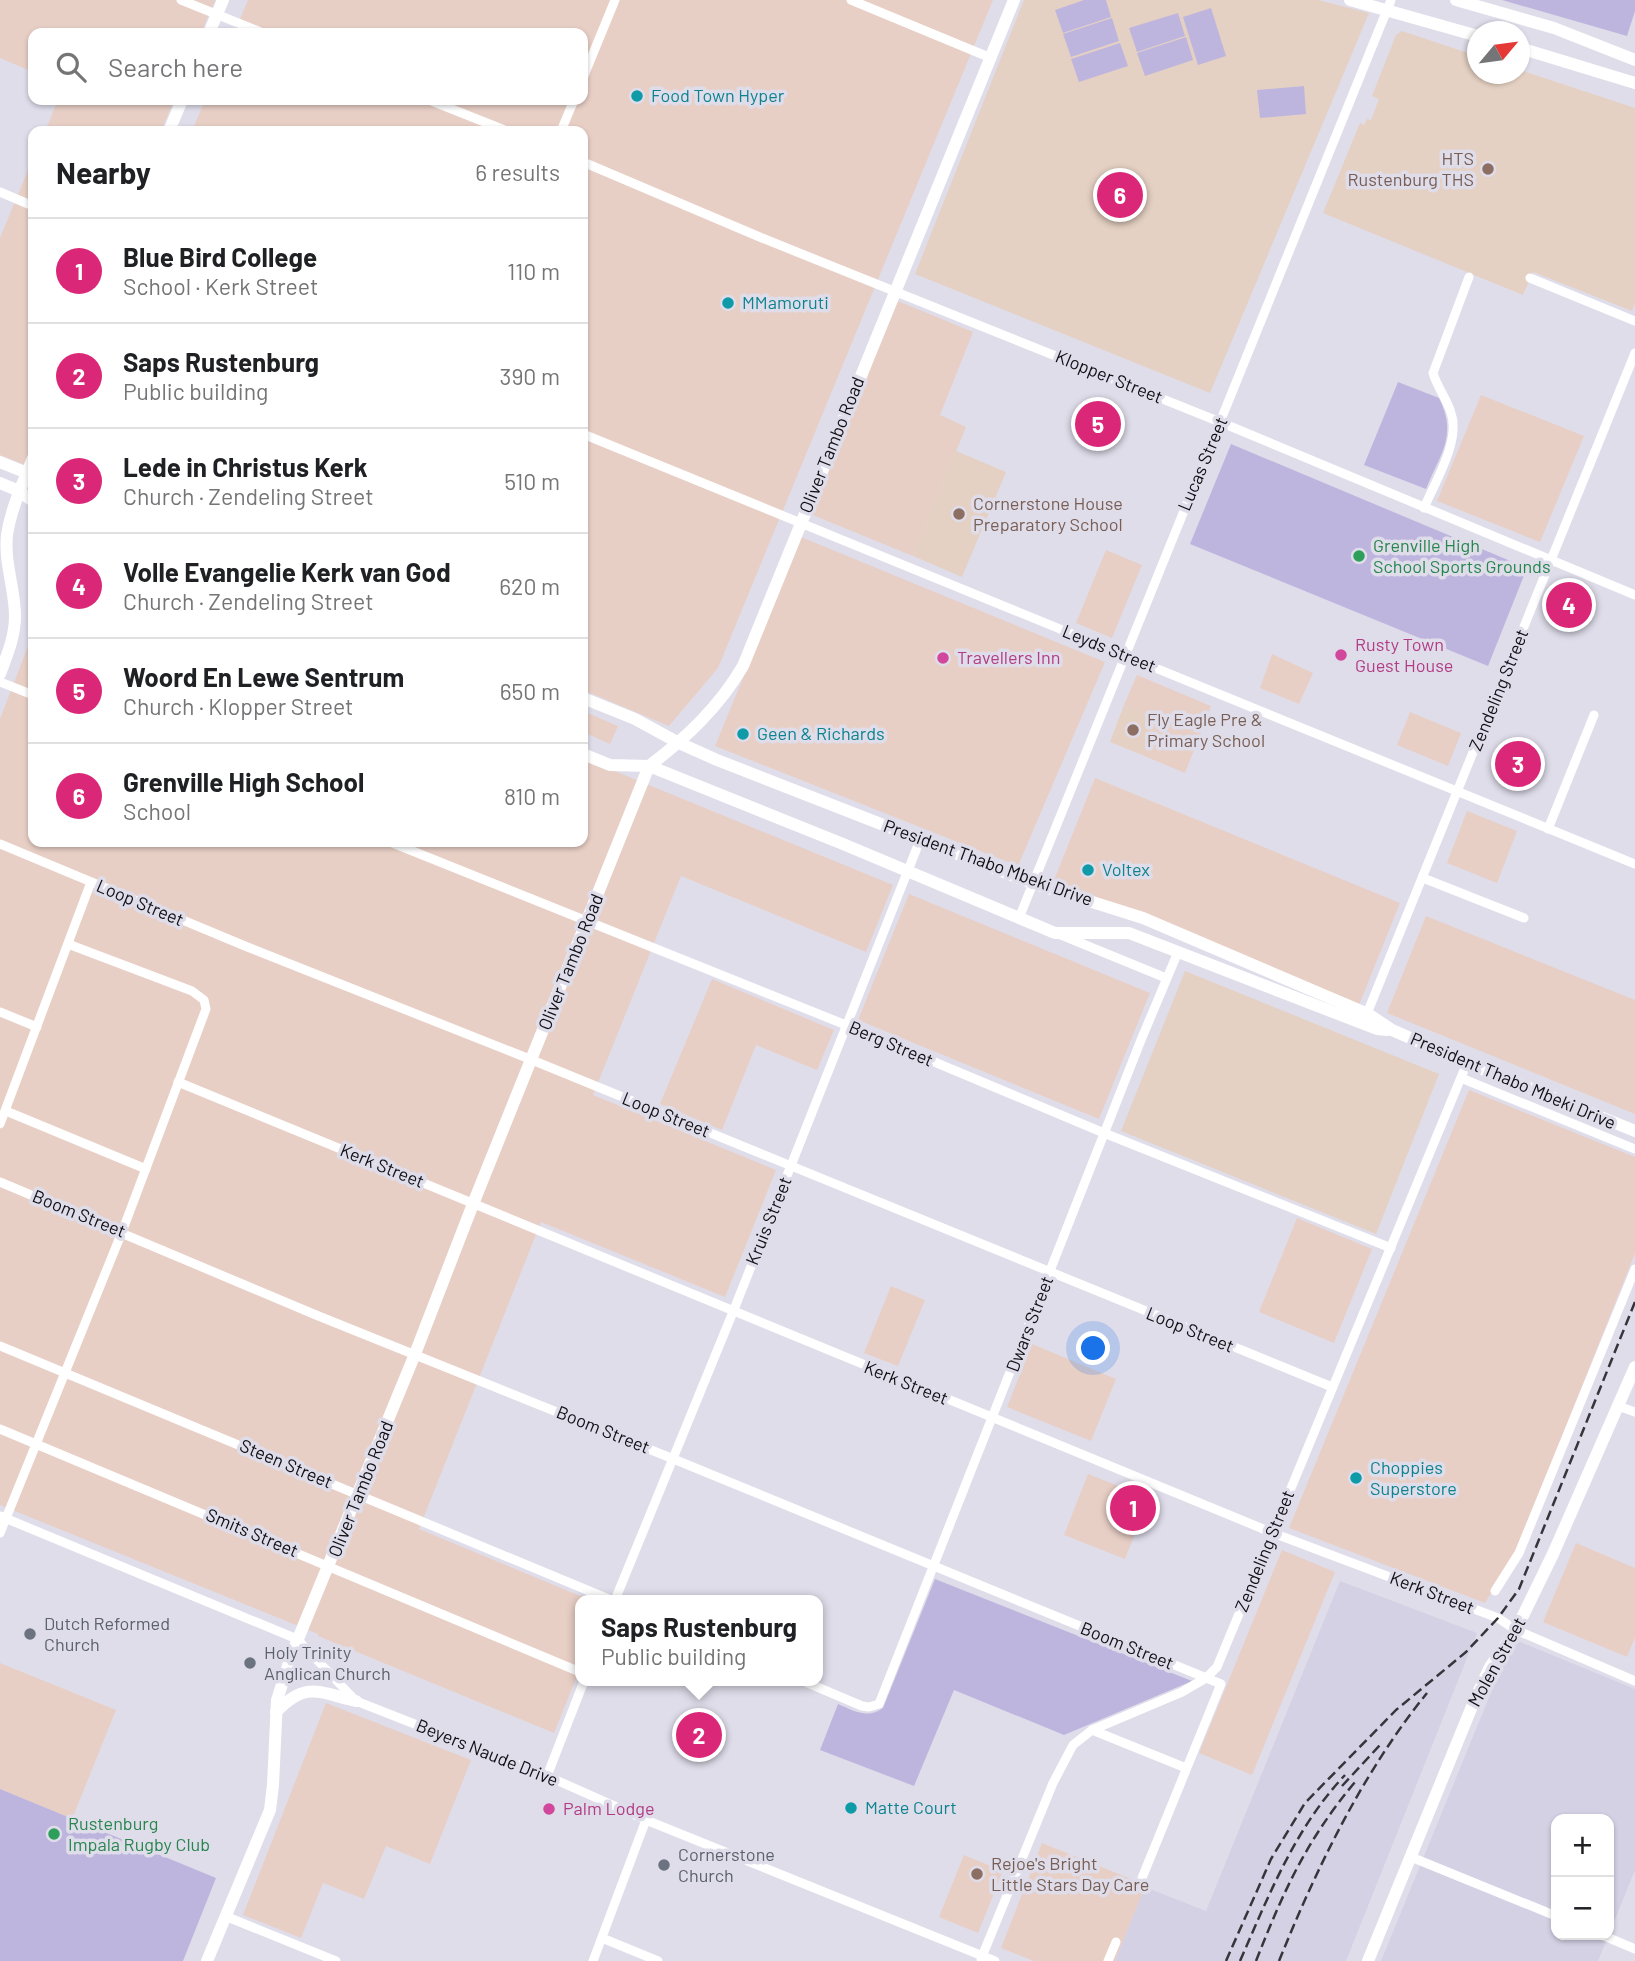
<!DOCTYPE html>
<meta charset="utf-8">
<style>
:root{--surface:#fff;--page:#f2f2f2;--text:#202124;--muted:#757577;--line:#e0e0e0;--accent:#db2777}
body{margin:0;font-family:Barlow,sans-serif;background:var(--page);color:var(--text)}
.controls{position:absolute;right:21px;bottom:21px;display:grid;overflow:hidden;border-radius:14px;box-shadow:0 2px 5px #0004}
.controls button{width:63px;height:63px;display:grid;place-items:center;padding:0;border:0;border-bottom:2px solid var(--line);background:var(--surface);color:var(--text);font:35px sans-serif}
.compass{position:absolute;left:1467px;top:21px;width:63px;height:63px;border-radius:50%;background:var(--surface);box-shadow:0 2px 5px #0004;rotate:61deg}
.you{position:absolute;left:1094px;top:1349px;width:24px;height:24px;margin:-18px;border:5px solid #fff;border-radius:50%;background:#1a73e8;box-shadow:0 0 0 10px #1a73e833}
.badge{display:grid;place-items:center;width:46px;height:46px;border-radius:50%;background:var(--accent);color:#fff;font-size:23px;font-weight:700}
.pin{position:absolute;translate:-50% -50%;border:4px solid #fff;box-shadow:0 2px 7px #0006}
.popup{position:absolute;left:575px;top:1595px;width:248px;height:91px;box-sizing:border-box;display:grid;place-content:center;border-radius:14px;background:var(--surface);filter:drop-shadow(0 2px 5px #0005);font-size:23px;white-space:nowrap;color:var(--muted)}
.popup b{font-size:26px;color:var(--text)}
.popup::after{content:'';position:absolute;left:50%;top:100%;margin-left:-14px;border:14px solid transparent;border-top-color:var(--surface)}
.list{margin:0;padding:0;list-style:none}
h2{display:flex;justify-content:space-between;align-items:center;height:91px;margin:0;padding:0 28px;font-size:30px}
h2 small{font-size:23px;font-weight:400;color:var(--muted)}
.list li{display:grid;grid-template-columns:46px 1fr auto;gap:21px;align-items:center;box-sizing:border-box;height:105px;padding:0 28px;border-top:2px solid var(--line)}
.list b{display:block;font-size:26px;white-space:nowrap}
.list p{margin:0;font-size:23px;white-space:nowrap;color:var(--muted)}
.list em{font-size:23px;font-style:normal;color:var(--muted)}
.icon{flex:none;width:38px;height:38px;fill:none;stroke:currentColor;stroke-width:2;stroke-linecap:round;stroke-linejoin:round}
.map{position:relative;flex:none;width:1635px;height:1961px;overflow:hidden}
.search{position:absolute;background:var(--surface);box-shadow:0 2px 5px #0004;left:28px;top:28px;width:560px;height:77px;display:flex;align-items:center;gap:18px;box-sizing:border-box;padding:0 24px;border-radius:14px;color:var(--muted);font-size:26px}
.panel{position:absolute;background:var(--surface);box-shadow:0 2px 5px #0004;left:28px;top:126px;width:560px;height:721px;border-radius:14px}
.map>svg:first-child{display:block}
.commercial{fill:#e8cfc6}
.built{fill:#d5d1e5;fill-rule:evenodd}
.education{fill:#e5d1c3}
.green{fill:#beb5df}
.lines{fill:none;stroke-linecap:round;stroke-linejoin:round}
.street{stroke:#fff;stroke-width:9}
.secondary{stroke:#fff;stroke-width:12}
.rail{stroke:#36353b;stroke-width:2.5;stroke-dasharray:10 5;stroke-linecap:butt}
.culture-dot{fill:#0f9aa8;stroke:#dfddea;stroke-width:2.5}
.education-dot{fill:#8d6e63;stroke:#dfddea;stroke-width:2.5}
.leisure-dot{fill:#2e9e5b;stroke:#dfddea;stroke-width:2.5}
.hotel-dot{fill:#d1479c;stroke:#dfddea;stroke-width:2.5}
.worship-dot{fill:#6b7280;stroke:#dfddea;stroke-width:2.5}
.labels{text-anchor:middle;stroke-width:7;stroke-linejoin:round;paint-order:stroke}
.culture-label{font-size:18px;fill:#0d838f;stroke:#dfddea;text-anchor:start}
.education-label{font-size:18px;fill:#785e54;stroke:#dfddea;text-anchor:start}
.street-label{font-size:18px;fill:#100f14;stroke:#dfddea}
.leisure-label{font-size:18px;fill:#27864d;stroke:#dfddea;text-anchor:start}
.hotel-label{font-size:18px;fill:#b23c85;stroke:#dfddea;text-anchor:start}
.worship-label{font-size:18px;fill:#5b616d;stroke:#dfddea;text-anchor:start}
</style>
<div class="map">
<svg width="1635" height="1961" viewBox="0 0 1635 1961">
<rect width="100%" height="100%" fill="#dfddea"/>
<g class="commercial">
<path d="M0,0H215L201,33H33V72L0,58Z"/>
<path d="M248,0H993L718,668L669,726L583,690V131H192L205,100H583V33H234Z"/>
<path d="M58,100H174L161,131H45Z"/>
<path d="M33,158V445L25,465L0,455V238Z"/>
<path d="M898,301L973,332L940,415L966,427L913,556L810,514Z"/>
<path d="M1481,395L1584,436L1540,542L1437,501Z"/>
<path d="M801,537L1105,662L1018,866L715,746Z"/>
<path d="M1106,550L1142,565L1112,638L1076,623Z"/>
<path d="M33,633V842H583V758L893,885L866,952L681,876L593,1095L776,1170L725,1297L541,1222L419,1529L590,1600H580V1669L554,1733L318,1636V1634L0,1505V719Z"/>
<path d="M1272,654L1313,673L1299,704L1260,688Z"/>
<path d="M1137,675L1211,706L1185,773L1142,755L1156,719L1124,705Z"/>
<path d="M583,711L618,726L610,744L583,732Z"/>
<path d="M1410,712L1461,733L1448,766L1397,745Z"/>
<path d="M1095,778L1400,903L1359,1005L1054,880Z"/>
<path d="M1467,811L1517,831L1497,883L1447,863Z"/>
<path d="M909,894L1150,993L1099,1119L858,1020Z"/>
<path d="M1426,916L1635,1000V1114L1387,1013Z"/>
<path d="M712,979L834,1030L817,1070L756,1045L722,1130L660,1104Z"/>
<path d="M1469,1090L1635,1157V1253L1516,1552L1485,1603L1289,1528Z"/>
<path d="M1297,1218L1372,1249L1334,1343L1259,1312Z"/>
<path d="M891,1286L925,1300L898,1366L864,1353Z"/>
<path d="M1032,1344L1116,1379L1091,1441L1007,1407Z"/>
<path d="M1088,1474L1149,1498L1125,1559L1064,1535Z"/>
<path d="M1576,1543L1635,1568V1637L1627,1657L1543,1622Z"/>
<path d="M1282,1550L1335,1572L1252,1775L1199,1753Z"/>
<path d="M0,1663L116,1710L72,1819L0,1789Z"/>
<path d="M326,1703L471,1760L430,1864L386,1846L364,1899L323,1883L301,1938L243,1915Z"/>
<path d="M1042,1843L1146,1885L1115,1961H1034L1001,1948Z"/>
<path d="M964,1855L1003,1871L978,1933L939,1917Z"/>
</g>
<g class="built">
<path d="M1340,1581L1477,1633L1346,1961H1115L1145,1887L1206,1911Z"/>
<path d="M1513,1639L1635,1689V1870L1598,1961H1381ZM1556,1819H1609V1935H1556Z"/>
</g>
<g class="education">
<path d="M1024,0H1318L1369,13L1210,393L915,274Z"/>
<path d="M1402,31L1477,56L1478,74H1520V70L1635,108V303L1632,311L1533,272L1523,295L1323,213L1360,123L1364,125L1367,119L1371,120L1379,99L1372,96L1396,35Z"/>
<path d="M956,451L1006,472L962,577L913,556Z"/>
<path d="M1124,705L1156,719L1142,755L1110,742Z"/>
<path d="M1185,971L1439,1074L1376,1234L1121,1131Z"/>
</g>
<g class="green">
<path d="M1084,0H1106L1111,17L1063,33L1055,10Z"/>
<path d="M1502,0H1635V11L1627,36Z"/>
<path d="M1211,8L1226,56L1198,65L1183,17Z"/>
<path d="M1178,13L1185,36L1137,52L1129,28Z"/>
<path d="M1112,18L1119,41L1071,57L1063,34Z"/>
<path d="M1186,37L1193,60L1145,76L1137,53Z"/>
<path d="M1120,43L1128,66L1079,82L1071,59Z"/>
<path d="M1304,86L1306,114L1260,118L1257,90Z"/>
<path d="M1398,382L1439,398C1458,436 1440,454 1426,489L1364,465Z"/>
<path d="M1231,444L1527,568L1488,666L1190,544Z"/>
<path d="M935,1579L1192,1681L1064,1735L954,1690L914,1786L820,1750L838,1704C854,1711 868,1719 883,1708Z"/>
<path d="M0,1789L216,1878L183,1961H0Z"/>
</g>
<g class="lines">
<g class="street">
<path d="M181,0L263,33"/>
<path d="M851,0L991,58"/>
<path d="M583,78L615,0"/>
<path d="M429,100L507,131"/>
<path d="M561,131L574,100"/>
<path d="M583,162L762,238L1220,422L1635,595"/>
<path d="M0,192L33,206"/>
<path d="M1530,278L1635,321"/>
<path d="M583,434L1635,864"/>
<path d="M1424,508C1435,482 1461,440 1451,413C1447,399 1437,387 1433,373L1469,277"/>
<path d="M0,682L33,695"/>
<path d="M1548,829L1594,715"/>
<path d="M390,842L846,1025L1104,1133L1391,1248"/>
<path d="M0,844L245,946L532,1060L1332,1387"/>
<path d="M1423,878L1524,918"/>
<path d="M1019,918L1391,0"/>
<path d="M1061,935L1166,978"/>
<path d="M0,1012L37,1027"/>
<path d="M1366,1016L1635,353"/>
<path d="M1461,1078L1635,1149"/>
<path d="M178,1082L1273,1533L1498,1618L1516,1630L1635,1681"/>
<path d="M6,1111L146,1169"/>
<path d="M0,1124L91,882"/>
<path d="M0,1182L316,1315L671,1458L1221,1684L1142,1878"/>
<path d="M0,1346L611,1600"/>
<path d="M1618,1406L1635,1412"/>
<path d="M0,1429L580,1672"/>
<path d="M0,1516L297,1639L356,1701L547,1776L646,1820L995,1961"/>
<path d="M0,1533L122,1232L206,1009L204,1000L192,991L68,944"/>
<path d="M1495,1591L1519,1553L1635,1269"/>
<path d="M615,1600L733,1312L920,840"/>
<path d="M803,1681L862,1706L869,1707L879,1704L1141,1040L1178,952"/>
<path d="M1092,1730L1186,1768"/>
<path d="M547,1776L584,1681"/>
<path d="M1411,1857L1556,1916"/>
<path d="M225,1916L336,1961"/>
<path d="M1602,1935L1635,1949"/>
<path d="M602,1938L658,1961"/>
<path d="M981,1959L1053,1783L1073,1745L1092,1730L1182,1692L1206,1678L1217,1667L1467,1063"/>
<path d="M593,1961L646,1820"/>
<path d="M1108,1961L1116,1942"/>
</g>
<g class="secondary">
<path d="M1350,0L1478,36"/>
<path d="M1456,0L1554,28L1635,60"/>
<path d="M209,33L223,0"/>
<path d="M1520,48L1635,83"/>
<path d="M169,131L182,100"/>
<path d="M0,462L32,475"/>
<path d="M0,483L19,491L33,501"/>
<path d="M0,674C7,655 15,637 15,616C15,589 4,563 7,535C11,508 23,483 33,458"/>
<path d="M583,698L635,719L679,743L717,760L1032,883L1143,918L1368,1014L1392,1030L1467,1063L1635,1131"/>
<path d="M583,754L610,765L649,766L843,844L1055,933H1129L1377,1029L1387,1030"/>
<path d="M276,1712C306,1681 318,1692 356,1701"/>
<path d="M207,1961L270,1810L273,1785L277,1700L291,1656L415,1354L473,1204L649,766C686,738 719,707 743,666L1014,0"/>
<path d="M1368,1961L1475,1699L1490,1667L1516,1630L1553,1554L1635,1367"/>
</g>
<g class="rail">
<path d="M1342,1786L1380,1745"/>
<path d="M1226,1961L1271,1859L1305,1803L1396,1710L1466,1652L1498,1618L1519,1589L1635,1302"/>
<path d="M1240,1961C1269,1895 1295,1828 1345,1775"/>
<path d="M1256,1961C1284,1890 1306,1841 1355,1782"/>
<path d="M1279,1961C1317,1867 1363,1772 1427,1693"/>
</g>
</g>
<g class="culture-dot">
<circle cx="637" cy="96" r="7"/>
<circle cx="728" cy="303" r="7"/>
<circle cx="743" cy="734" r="7"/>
<circle cx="1088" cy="870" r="7"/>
<circle cx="1356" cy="1478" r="7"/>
<circle cx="851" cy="1808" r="7"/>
</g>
<g class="education-dot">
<circle cx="1488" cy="169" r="7"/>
<circle cx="959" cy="514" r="7"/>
<circle cx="1133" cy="730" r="7"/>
<circle cx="977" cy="1874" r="7"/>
</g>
<g class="leisure-dot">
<circle cx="1359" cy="556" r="7"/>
<circle cx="54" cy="1834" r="7"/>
</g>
<g class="hotel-dot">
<circle cx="1341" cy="655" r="7"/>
<circle cx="943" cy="658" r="7"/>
<circle cx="549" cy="1809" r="7"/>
</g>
<g class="worship-dot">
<circle cx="30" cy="1634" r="7"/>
<circle cx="250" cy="1663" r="7"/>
<circle cx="664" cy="1865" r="7"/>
</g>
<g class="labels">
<g class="culture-label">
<text x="651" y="102">Food Town Hyper</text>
<text x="742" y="309">MMamoruti</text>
<text x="757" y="740">Geen &amp; Richards</text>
<text x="1102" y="876">Voltex</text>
<text x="1370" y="1474">Choppies<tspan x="1370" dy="21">Superstore</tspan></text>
<text x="865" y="1814">Matte Court</text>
</g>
<g class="education-label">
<text x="1474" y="165" text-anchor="end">HTS<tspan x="1474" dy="21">Rustenburg THS</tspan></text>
<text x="973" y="510">Cornerstone House<tspan x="973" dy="21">Preparatory School</tspan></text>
<text x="1147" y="726">Fly Eagle Pre &amp;<tspan x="1147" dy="21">Primary School</tspan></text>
<text x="991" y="1870">Rejoe's Bright<tspan x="991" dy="21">Little Stars Day Care</tspan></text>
</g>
<g class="street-label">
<text transform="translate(1109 377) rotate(22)" y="6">Klopper Street</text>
<text transform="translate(832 445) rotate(-68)" y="6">Oliver Tambo Road</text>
<text transform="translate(1203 464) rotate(-67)" y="6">Lucas Street</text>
<text transform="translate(1109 649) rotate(22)" y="6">Leyds Street</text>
<text transform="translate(1499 690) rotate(-68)" y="6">Zendeling Street</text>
<text transform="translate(988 863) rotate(20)" y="6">President Thabo Mbeki Drive</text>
<text transform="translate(140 903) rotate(23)" y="6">Loop Street</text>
<text transform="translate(571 962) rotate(-68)" y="6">Oliver Tambo Road</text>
<text transform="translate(891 1044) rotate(23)" y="6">Berg Street</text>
<text transform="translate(1513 1081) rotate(23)" y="6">President Thabo Mbeki Drive</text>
<text transform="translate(666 1115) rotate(22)" y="6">Loop Street</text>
<text transform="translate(382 1166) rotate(22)" y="6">Kerk Street</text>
<text transform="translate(79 1214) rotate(22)" y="6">Boom Street</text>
<text transform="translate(769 1221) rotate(-68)" y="6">Kruis Street</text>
<text transform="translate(1030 1324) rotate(-69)" y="6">Dwars Street</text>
<text transform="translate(1190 1330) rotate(22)" y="6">Loop Street</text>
<text transform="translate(906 1383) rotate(22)" y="6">Kerk Street</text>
<text transform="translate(603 1430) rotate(22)" y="6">Boom Street</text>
<text transform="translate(286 1464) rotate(23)" y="6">Steen Street</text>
<text transform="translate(361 1489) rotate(-68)" y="6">Oliver Tambo Road</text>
<text transform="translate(252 1533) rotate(23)" y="6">Smits Street</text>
<text transform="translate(1265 1551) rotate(-68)" y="6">Zendeling Street</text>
<text transform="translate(1432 1593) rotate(21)" y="6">Kerk Street</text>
<text transform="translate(1127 1646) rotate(22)" y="6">Boom Street</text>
<text transform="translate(1497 1662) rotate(-61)" y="6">Molen Street</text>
<text transform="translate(487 1753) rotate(22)" y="6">Beyers Naude Drive</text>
</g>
<g class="leisure-label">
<text x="1373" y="552">Grenville High<tspan x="1373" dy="21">School Sports Grounds</tspan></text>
<text x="68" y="1830">Rustenburg<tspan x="68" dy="21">Impala Rugby Club</tspan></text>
</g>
<g class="hotel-label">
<text x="1355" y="651">Rusty Town<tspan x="1355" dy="21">Guest House</tspan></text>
<text x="957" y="664">Travellers Inn</text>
<text x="563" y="1815">Palm Lodge</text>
</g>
<g class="worship-label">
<text x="44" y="1630">Dutch Reformed<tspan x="44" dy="21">Church</tspan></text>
<text x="264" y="1659">Holy Trinity<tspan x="264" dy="21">Anglican Church</tspan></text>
<text x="678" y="1861">Cornerstone<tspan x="678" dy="21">Church</tspan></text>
</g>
</g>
</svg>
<div class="controls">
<button>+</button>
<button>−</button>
</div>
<svg class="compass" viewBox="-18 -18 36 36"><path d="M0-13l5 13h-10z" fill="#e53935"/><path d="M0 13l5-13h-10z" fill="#757577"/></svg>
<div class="you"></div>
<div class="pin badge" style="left:1133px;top:1508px">1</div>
<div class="pin badge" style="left:699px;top:1735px">2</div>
<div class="popup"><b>Saps Rustenburg</b>Public building</div>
<div class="pin badge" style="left:1518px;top:764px">3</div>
<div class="pin badge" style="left:1569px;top:605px">4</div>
<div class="pin badge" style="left:1098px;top:424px">5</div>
<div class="pin badge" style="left:1120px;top:195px">6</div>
<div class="search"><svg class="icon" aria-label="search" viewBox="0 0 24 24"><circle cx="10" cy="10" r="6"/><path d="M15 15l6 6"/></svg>Search here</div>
<section class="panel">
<h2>Nearby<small>6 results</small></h2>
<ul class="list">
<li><span class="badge">1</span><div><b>Blue Bird College</b><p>School · Kerk Street</p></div><em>110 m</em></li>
<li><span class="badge">2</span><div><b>Saps Rustenburg</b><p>Public building</p></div><em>390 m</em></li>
<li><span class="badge">3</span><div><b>Lede in Christus Kerk</b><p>Church · Zendeling Street</p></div><em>510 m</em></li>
<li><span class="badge">4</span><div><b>Volle Evangelie Kerk van God</b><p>Church · Zendeling Street</p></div><em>620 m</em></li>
<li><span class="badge">5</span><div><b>Woord En Lewe Sentrum</b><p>Church · Klopper Street</p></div><em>650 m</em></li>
<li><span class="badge">6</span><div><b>Grenville High School</b><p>School</p></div><em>810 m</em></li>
</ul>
</section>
</div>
